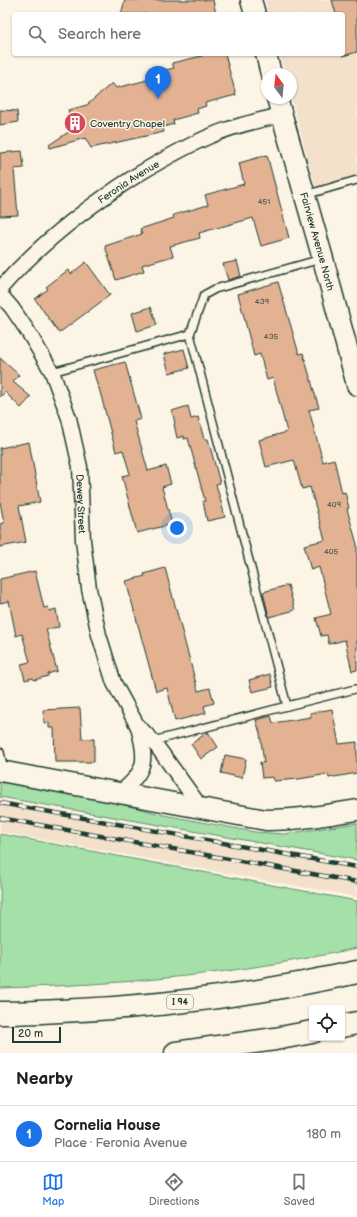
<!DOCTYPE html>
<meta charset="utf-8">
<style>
:root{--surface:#fff;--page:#f6f6f6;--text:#202124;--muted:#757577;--line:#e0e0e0;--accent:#1a73e8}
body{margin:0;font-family:"Balsamiq Sans",sans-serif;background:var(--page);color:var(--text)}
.controls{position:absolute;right:12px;bottom:12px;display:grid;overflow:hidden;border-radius:4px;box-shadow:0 1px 3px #0004}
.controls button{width:36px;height:36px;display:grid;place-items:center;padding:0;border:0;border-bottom:1px solid var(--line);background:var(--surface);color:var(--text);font:20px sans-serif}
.compass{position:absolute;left:261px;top:68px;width:36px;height:36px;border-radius:50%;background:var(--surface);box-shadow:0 1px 3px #0004;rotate:345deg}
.scale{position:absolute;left:12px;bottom:10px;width:49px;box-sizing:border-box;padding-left:4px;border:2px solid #1f3d34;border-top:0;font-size:11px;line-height:14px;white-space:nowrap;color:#1f3d34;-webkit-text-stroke:3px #fcf5e5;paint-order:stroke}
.you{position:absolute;left:177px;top:528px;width:14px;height:14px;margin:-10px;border:3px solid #fff;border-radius:50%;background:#1a73e8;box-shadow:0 0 0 6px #1a73e833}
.badge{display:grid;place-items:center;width:26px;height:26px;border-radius:50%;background:var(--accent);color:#fff;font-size:13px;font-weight:700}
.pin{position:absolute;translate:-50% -33px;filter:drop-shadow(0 1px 2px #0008)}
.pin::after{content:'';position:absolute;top:21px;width:14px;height:12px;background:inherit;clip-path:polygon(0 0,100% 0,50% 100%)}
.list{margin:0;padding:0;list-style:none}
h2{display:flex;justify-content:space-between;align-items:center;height:52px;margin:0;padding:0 16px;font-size:17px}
h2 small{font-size:13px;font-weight:400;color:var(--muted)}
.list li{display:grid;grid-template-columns:26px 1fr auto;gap:12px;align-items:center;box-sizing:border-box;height:56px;padding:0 16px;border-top:1px solid var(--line)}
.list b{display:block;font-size:15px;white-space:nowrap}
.list p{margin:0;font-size:13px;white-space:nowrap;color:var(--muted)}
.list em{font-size:13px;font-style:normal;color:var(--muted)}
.icon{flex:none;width:22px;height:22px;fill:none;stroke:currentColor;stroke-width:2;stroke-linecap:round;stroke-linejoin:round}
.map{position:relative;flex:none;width:357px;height:1053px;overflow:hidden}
.search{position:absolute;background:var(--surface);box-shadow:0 1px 3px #0004;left:12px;right:12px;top:12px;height:44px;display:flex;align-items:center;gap:10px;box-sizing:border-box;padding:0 14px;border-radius:4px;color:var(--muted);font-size:15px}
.sheet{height:108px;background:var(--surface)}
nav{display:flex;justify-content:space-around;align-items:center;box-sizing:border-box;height:56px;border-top:1px solid var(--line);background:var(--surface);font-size:11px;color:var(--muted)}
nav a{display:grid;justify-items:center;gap:2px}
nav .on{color:var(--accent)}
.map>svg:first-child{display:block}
.built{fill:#f4e1cc}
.green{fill:#a4e0a7;stroke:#628e6e}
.building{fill:#e2b293;stroke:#1f3d34}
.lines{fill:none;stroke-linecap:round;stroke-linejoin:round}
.lane-casing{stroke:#1f3d34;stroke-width:10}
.street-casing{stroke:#1f3d34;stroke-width:17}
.secondary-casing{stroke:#1f3d34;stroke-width:23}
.highway-casing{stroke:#1f3d34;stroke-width:25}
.lane{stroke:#fcf5e5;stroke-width:7}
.street{stroke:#fcf5e5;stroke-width:14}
.secondary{stroke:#fcf5e5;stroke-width:20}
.highway{stroke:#fcf5e5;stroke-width:22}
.rail-casing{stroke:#1f3d34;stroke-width:4.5}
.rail{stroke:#fcf5e5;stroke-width:3;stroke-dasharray:9;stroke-linecap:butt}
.labels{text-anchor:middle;stroke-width:3;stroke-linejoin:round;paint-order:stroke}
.number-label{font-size:8px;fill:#505a4c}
.shield{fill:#fcf5e5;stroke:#617469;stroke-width:1}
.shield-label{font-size:9px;font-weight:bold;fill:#1f3d34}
.poi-label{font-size:10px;fill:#1f3d34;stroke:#fcf5e5;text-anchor:start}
.street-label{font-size:10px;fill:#1f3d34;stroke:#fcf5e5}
</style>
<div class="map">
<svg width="357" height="1053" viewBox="0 0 357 1053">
<rect width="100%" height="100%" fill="#fcf5e5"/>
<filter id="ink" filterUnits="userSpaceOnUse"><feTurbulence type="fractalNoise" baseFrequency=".025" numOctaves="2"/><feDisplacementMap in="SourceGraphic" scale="8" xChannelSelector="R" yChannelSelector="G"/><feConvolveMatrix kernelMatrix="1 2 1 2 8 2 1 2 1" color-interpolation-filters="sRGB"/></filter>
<g filter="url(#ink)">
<g class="built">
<path d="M265,0H357V185L318,198L291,97V74H285L279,54H343V14H268Z"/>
<path d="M0,800L357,866V897L0,832Z"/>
</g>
<g class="green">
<path d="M0,780L102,799L164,815L255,832L284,834L357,823V860L0,797Z"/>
<path d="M0,834L357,901V948C240,974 120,985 0,988Z"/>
</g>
<g class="building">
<path d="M125,0H213L216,14H121Z"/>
<path d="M332,0H357V52L343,56V14H336Z"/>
<path d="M201,54H225L236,95L205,103L206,106L197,109L198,113L173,120L174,124L163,127L164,132L91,148L85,138L50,148L49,145L70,131L68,124L70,116L68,110L87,105L112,83L116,88L155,78L154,73L174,68L172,63L202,56Z"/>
<path d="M0,110L17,111L18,122L0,125Z"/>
<path d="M22,151L24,168L14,169L18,215L0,216V153Z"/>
<path d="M267,155L289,238L261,246L253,218L199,233L200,238L170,246L173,256L142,265L144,271L116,280L105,246L142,234L140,229L174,218L173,215L208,205L205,195L244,184L239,163Z"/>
<path d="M237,261L241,276L228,280L223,264Z"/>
<path d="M86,262L110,295L59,333L35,299L48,289L46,287L68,270L71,274Z"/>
<path d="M278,282L299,354L303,353L319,408L309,410L323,462L334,459L342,493L345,492L349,508L347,509L357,544V670L352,671L345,640L329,644L327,635L321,636L316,618L331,614L319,567L311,570L304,545L325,540L310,487L302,489L294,460L266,467L259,440L287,432L273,378L267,380L260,354L254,356L238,294Z"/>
<path d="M151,307L157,325L137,331L132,313Z"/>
<path d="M184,349L189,368L169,373L164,354Z"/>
<path d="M0,358L19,375L13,382L31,397L21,408L5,392L0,397Z"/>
<path d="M125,362L141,419L134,421L148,471L166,466L171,484L162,487L172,524L137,533L122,476L130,474L123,450L116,452L99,388H98L93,370Z"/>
<path d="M188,406L191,419L198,417L204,439H208L220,483L216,484L225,517L207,521L203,501H205L188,438L184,439V436L177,438L174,424L175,423L172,411Z"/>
<path d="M29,442L40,502L19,506L26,542L0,547V524L4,523L0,502V448Z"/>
<path d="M165,568L198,691L210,688L214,703L204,706L206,713L175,721L167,688L156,691L126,581L145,576L144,574Z"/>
<path d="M35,571L44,608L48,607L49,611L56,609L59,627L46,629L57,671L48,674V676L34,680L33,678L25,680L21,664L30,662L22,634L16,636L9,601L0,603V579Z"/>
<path d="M288,585L295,610L269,617L263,592Z"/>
<path d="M270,674L273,687L252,692L249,680Z"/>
<path d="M80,708L82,739H94V762H55L54,728H49V722L44,723L43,710Z"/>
<path d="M332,709L339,744L357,742V773L329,778L328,774L299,779L274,781L273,777L262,778L260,762L264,763L260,733L256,720L271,716L273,723L311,717L310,713Z"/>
<path d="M208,732L218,747L201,759L191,744Z"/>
<path d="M225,755L246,759L242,778L221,773Z"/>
</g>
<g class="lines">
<g class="lane-casing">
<g id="lane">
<path d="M305,195L357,180"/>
<path d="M190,334L204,295L215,289L321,259"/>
<path d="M52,372L190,334L287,706"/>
<path d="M153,741L287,706L355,689"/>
<path d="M0,752L4,770"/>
</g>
</g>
<g class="street-casing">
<g id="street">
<path id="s1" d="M0,289C39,244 87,207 137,175C162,160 188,145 215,134C236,125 260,120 282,115"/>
<path id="s2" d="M0,294L12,308L27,330L52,372L69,418L80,467L83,540L89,589L99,635L114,683L137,725L153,741L202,809"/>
<path d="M119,793C147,772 147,759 138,727"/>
</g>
</g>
<g class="secondary-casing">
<g id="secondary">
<path d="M251,0L255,14"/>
<path d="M266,54L271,74"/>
<path id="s3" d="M277,98L323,259L357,385"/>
<path d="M0,771L266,820C297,820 327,815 357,810"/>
</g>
</g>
<g class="highway-casing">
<g id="highway">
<path d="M0,1013C20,1013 40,1012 60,1011C160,1007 259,994 357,972"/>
<path d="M342,1026L357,1023"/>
<path d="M176,1053L275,1039L312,1032"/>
</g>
</g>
<use href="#lane" class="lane"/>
<use href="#street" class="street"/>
<use href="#secondary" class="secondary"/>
<use href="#highway" class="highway"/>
<g class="rail-casing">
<g id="rail">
<path d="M0,803L357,867"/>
<path d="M0,818L357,882"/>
</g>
</g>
<use href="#rail" class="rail"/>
</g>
</g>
<defs>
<g id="building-disc" transform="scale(1.15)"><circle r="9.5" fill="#d1495b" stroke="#fcf5e5"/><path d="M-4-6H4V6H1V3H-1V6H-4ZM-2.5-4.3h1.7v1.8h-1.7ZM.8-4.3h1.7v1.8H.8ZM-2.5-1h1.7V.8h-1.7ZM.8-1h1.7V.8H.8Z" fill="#fff"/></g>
</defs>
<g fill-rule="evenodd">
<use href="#building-disc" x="75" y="123"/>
</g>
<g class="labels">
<g class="number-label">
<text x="264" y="204">451</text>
<text x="262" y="304">439</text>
<text x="271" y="339">435</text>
<text x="334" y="507">409</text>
<text x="331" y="554">405</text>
</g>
<rect class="shield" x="167" y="995" width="26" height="14" rx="3"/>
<g class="shield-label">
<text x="180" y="1005">I 94</text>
</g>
<g class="poi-label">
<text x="90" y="127">Coventry Chapel</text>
</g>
<g class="street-label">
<text dy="4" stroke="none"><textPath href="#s1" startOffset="168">Feronia Avenue</textPath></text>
<text dy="4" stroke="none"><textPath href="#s3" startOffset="149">Fairview Avenue North</textPath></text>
<text dy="4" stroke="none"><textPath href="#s2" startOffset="230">Dewey Street</textPath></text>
</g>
</g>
</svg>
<div class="controls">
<button><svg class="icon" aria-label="locate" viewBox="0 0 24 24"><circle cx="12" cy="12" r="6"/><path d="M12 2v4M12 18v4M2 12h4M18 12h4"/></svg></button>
</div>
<svg class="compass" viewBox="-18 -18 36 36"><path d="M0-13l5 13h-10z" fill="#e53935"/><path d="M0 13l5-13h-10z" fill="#757577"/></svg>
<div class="scale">20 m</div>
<div class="you"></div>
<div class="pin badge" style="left:158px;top:99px">1</div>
<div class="search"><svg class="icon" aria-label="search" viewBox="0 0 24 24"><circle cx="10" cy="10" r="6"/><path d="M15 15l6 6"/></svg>Search here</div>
</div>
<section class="sheet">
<h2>Nearby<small></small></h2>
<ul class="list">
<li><span class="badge">1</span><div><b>Cornelia House</b><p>Place · Feronia Avenue</p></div><em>180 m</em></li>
</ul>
</section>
<nav>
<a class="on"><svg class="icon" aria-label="map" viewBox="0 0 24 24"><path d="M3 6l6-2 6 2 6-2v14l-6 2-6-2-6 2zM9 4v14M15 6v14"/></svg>Map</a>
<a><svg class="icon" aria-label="directions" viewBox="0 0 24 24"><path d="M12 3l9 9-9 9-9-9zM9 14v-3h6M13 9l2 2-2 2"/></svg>Directions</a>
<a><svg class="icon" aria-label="saved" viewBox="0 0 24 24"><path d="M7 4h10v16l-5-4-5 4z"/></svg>Saved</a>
</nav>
